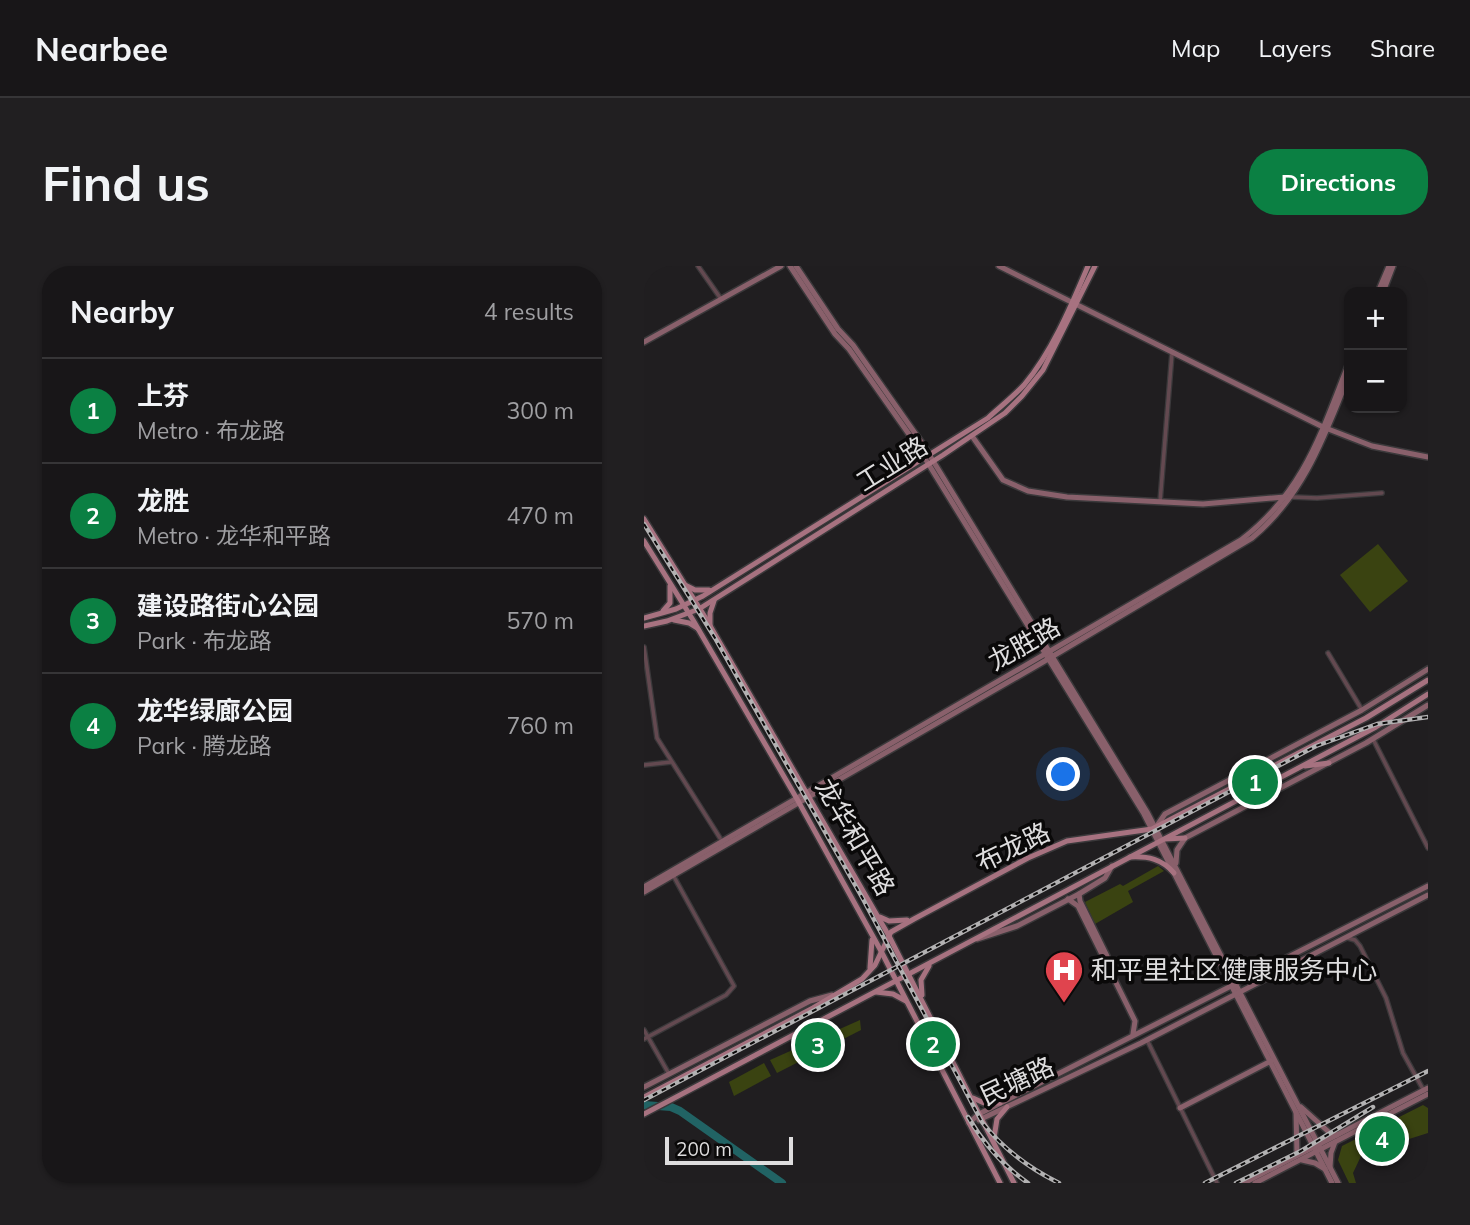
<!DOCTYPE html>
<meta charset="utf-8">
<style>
:root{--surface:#181618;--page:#211f21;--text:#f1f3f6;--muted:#9f9fa2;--line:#363537;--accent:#0b8043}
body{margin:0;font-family:Mulish,"Noto Sans SC",sans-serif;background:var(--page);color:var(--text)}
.controls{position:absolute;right:21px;top:21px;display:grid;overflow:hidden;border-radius:14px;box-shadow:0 2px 5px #0004}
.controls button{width:63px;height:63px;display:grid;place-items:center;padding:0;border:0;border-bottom:2px solid var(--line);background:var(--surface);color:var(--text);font:35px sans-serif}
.scale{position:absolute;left:21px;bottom:18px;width:128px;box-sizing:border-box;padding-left:7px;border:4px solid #deddde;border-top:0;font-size:19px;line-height:24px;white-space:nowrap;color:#deddde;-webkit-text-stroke:5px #0a0909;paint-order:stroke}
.you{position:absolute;left:420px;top:509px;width:24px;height:24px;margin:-18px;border:5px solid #fff;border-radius:50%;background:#1a73e8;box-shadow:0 0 0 10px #1a73e833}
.badge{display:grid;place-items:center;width:46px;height:46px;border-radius:50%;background:var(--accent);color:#fff;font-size:23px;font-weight:700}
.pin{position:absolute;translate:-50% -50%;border:4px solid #fff;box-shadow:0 2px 7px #0006}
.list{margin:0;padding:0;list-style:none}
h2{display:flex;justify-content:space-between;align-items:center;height:91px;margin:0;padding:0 28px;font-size:30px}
h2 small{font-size:23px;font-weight:400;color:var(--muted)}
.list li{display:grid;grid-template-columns:46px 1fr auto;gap:21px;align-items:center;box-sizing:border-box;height:105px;padding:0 28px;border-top:2px solid var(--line)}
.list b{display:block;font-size:26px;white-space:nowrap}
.list p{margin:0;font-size:23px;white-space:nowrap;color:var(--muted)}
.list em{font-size:23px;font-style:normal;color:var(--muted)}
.map{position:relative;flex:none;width:784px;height:917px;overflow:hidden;border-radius:28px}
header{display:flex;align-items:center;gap:42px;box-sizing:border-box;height:98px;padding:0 35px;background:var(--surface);border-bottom:2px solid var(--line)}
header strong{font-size:33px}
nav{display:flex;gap:38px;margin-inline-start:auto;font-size:24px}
.intro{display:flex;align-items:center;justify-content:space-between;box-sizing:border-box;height:168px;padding:0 42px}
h1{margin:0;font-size:49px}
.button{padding:18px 32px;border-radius:28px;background:var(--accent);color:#fff;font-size:24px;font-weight:700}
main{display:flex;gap:42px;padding:0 42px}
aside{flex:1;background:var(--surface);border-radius:28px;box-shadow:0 2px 5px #0004}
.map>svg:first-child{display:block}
.green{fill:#3a4311}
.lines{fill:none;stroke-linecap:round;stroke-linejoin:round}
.river{stroke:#216364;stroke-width:8}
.street-casing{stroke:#3b393b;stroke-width:6}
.secondary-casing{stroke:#3b393b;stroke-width:8}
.primary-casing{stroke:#3b393b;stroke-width:8}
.street{stroke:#634950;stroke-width:3.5}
.secondary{stroke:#89606b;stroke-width:5}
.primary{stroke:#a77280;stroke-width:5}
.rail-casing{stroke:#b2b1b2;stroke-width:4.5}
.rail{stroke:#0a0909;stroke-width:2;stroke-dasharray:5;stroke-linecap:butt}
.labels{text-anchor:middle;stroke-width:7;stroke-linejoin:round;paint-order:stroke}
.street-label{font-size:26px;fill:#deddde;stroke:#0a0909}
.poi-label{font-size:26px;fill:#deddde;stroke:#0a0909;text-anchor:start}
</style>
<header>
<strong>Nearbee</strong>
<nav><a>Map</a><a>Layers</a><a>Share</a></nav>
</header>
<div class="intro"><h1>Find us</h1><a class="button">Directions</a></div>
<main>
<aside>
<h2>Nearby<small>4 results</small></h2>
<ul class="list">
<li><span class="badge">1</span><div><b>上芬</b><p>Metro · 布龙路</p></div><em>300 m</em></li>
<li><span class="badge">2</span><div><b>龙胜</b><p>Metro · 龙华和平路</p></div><em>470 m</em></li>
<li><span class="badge">3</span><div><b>建设路街心公园</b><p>Park · 布龙路</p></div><em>570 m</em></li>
<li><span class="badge">4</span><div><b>龙华绿廊公园</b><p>Park · 腾龙路</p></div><em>760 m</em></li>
</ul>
</aside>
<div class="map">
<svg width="784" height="917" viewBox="0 0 784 917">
<rect width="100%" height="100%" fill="#201e20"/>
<g class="green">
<path d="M734,278L764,315L726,346L696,309Z"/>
<path d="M514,600L520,605L484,625L489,636L451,658L441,636L476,618L479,620Z"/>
<path d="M216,754L217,764L133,807L126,794Z"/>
<path d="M120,797L127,810L90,830L85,816Z"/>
<path d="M779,839L784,842V867L718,888L709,907L712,917H705L694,894L698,880Z"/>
</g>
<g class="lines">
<path class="river" d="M0,839L27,841L36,845L138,917"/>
<g class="street-casing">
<g id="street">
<path d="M54,0L77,33"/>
<path d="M648,231L673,232L738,227"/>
<path d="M516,236L528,87"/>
<path d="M0,381L13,472L76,572"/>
<path d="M684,387L718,444"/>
<path d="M729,473L784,582"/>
<path d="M0,499L27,496"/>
<path d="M704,672L711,674L716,680L742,732L759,787L780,825"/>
<path d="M0,764L25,808"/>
<path d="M0,773L82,729L90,720L29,609"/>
<path d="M503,774L573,917"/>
</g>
</g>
<g class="secondary-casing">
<g id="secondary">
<path d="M146,0L191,68L205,83L274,181L500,548L688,917"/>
<path d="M152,0L194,63L209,79L280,180L503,546L694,917"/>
<path d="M355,0L679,161L728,180L784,191"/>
<path d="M734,26L745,0"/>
<path d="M739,26L749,0"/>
<path d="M0,76L137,0"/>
<path d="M328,170L359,214L384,225L423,231L559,238L641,231"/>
<path d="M512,561L521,548L718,444L784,403"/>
<path d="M532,597L533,584L541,572L722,477L784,439"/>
<path d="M0,621L597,274C660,226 677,167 705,97"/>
<path d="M0,626L399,396L608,272C660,229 681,169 705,109"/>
<path d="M435,628L436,635L463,690"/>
<path d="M424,633L434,640L491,755L489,768"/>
<path d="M333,673L373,660L435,628L461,612L468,600"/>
<path d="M0,821L166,735L188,729"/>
<path d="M657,841L687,868L693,869"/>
<path d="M536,842L627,795"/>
<path d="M652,846L653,889"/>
<path d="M335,854L497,777L784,629"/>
<path d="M325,857L335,848L784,620"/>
<path d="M658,894L671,897L681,903"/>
<path d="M686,901L687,887L691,876"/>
<path d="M600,917L784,822"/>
<path d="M611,917L784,828"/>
</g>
</g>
<g class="primary-casing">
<g id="primary">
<path d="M0,253L61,351L245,670L370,917"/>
<path d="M0,275L49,354L153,533L237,685L356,917"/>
<path d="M41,319L51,324H65"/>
<path d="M19,345L26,337V320"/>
<path d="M0,352L32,343L59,330L344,152C356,141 369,131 380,119C408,86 427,40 444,0"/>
<path d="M30,354L45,357L53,362"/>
<path d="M66,359V347L70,335"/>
<path d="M0,360L23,355L55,343L299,189L361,147L378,130L399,104L451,0"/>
<path d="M661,500L685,497"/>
<path d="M521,573L541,572"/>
<path d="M486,591C504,590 518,593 530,607"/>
<path d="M236,651L245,655L263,654"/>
<path d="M226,702L228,674"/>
<path d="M232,726L249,728L262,735"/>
<path d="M278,729L277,714L285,700"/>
<path d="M0,831L169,742L218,713L231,699L247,666L270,653L384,592L423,575L508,563L722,452L784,414"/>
<path d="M329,832L340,837H356"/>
<path d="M0,848L732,461L784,428"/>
<path d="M350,872L353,853L363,841"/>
</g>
</g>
<use href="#street" class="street"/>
<use href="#secondary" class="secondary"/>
<use href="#primary" class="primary"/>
<g class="rail-casing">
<g id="rail">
<path d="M0,258L71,372L219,633L338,856C358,882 385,902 415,917"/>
<path d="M0,834L672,480L733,458L784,451"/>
<path d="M324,851C340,878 358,899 384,917"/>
<path d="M561,917L784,805"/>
<path d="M592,917L657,885L729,841"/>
</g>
</g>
<use href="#rail" class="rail"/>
</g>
<defs>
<g id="hospital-pin" transform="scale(2.0125)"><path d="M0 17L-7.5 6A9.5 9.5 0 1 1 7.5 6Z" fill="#e0444e" stroke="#0a0909"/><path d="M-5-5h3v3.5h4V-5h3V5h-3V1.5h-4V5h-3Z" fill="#fff"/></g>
</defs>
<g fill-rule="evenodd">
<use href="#hospital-pin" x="420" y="704"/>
</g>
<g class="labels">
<g class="street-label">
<text transform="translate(248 198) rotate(-32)" y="9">工业路</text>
<text transform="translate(380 378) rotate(-30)" y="9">龙胜路</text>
<text transform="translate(211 571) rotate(60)" y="9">龙华和平路</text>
<text transform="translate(369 581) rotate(-26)" y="9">布龙路</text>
<text transform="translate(373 815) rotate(-25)" y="9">民塘路</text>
</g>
<g class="poi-label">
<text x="447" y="713">和平里社区健康服务中心</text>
</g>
</g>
</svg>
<div class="controls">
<button>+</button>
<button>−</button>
</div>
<div class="scale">200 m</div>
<div class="you"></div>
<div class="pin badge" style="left:611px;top:516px">1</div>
<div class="pin badge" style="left:289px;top:778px">2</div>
<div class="pin badge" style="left:174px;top:779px">3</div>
<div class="pin badge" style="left:738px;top:873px">4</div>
</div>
</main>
